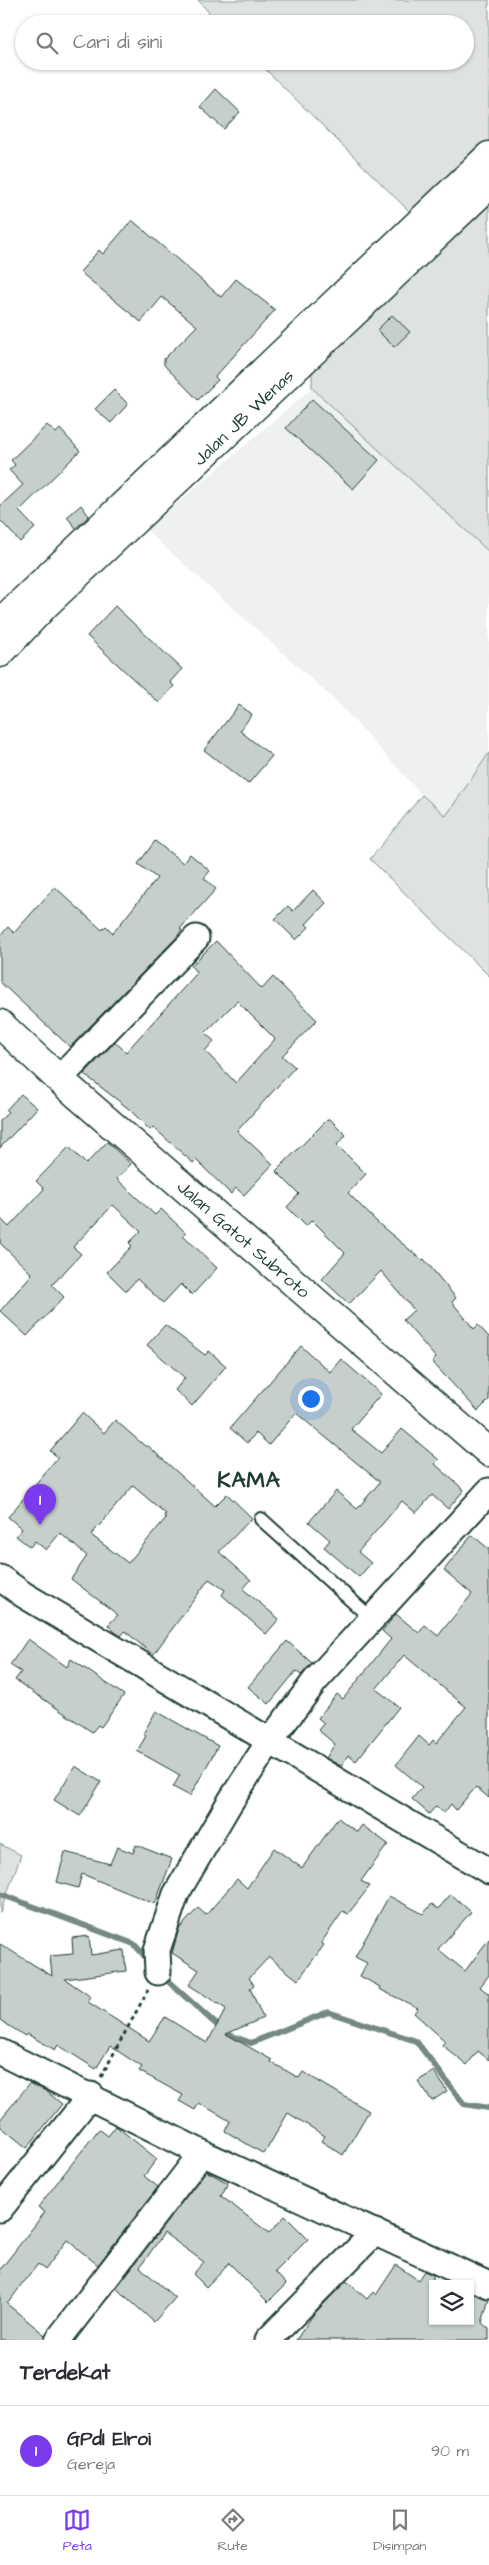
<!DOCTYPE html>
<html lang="id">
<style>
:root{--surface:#fff;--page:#f7f7f7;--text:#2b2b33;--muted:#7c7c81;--line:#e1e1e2;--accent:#7c3aed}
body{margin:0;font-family:"Architects Daughter",sans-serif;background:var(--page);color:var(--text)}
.controls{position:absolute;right:15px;bottom:15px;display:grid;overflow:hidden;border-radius:0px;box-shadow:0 1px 4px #0004}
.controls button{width:45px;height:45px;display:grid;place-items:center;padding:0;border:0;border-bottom:1px solid var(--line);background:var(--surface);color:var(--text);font:25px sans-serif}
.you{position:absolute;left:310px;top:1398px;width:18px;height:18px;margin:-12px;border:4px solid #fff;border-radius:50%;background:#1a73e8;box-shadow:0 0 0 8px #1a73e833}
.badge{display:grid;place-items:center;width:32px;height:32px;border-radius:50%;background:var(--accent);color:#fff;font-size:16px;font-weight:700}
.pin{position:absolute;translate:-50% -41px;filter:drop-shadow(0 1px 2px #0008)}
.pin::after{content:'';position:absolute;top:26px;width:18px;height:15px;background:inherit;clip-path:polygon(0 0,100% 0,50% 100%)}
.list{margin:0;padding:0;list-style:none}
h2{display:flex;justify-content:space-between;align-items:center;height:65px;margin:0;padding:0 20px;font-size:21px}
h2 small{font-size:16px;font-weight:400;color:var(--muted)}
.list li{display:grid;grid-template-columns:32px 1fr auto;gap:15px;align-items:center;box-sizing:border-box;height:90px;padding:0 20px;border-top:1px solid var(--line)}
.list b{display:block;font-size:19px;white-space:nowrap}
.list p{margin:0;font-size:16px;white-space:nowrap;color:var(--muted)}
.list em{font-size:16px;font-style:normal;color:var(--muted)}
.icon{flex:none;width:28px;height:28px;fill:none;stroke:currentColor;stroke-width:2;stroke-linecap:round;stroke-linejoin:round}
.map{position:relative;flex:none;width:489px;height:2340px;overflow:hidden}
.search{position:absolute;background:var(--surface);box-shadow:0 1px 4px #0004;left:15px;right:15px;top:15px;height:55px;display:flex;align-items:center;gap:12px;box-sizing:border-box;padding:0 18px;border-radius:28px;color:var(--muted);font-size:19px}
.sheet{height:155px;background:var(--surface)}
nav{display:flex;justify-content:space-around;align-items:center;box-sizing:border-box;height:70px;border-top:1px solid var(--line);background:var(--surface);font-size:14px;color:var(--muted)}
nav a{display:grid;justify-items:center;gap:2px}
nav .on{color:var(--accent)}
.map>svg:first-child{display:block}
.built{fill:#eef1f0}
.green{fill:#dee3e2;stroke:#7e908b}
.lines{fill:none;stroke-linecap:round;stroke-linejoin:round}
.stream{stroke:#758883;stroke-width:6}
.building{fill:#c7cfcc;stroke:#1f3d34;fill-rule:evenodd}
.service-casing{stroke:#1f3d34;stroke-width:16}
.minor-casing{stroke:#1f3d34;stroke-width:29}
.tertiary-casing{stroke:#1f3d34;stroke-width:31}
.secondary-casing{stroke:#1f3d34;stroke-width:31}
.path{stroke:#1f3d34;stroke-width:3;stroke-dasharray:4 4;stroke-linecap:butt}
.service{stroke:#fff;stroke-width:12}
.minor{stroke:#fff;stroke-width:25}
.tertiary{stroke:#fff;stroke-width:28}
.secondary{stroke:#fff;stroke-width:28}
.labels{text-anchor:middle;stroke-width:5;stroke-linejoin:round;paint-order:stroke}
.street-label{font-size:18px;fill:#1f3d34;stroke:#fff}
.district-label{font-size:22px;font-weight:bold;letter-spacing:1px;fill:#1f3d34;stroke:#fff}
</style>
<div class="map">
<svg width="489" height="2340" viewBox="0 0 489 2340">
<rect width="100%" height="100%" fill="#fff"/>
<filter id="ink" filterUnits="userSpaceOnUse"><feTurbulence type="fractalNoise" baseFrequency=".02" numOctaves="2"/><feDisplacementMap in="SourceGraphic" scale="10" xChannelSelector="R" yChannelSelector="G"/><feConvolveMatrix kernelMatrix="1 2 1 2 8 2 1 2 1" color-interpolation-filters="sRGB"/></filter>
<g filter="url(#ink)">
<path class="built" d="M312,388L489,552V753L446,816L422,795L337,702L146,530Z"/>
<g class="green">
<path d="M198,0H489V145L414,216L257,61H465V24H219Z"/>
<path d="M489,199V552L312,388V370Z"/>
<path d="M489,753V976L370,859L422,795L446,816Z"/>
<path d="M0,1844L21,1855L0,1913Z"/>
</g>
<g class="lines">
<g class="stream">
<path d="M0,1894L134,1944L150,1962"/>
<path d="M161,1975L227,2034L251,2043L328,2012L416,2041L464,2104L489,2108"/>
</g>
</g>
<g class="building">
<path d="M216,89L240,112L224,129L200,107Z"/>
<path d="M132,220L221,297L236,279L275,310L215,377L218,380L198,400L164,365V359L197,326L162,297L141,322L80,272L99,250L103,254Z"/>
<path d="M392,315L410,332L394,347L377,330Z"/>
<path d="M114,390L128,404L111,423L95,409Z"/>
<path d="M312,399L379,460L353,489L286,428Z"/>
<path d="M47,425L56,433L60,429L80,451L19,511L35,528L20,542L0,520V506L23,485L9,470L15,465L11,460Z"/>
<path d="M81,505L89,516L76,528L67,517Z"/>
<path d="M115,606L182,669L170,682L174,686L159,703L87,636Z"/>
<path d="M239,705L252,714L240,731L272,756L248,784L204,750Z"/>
<path d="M155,841L183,863L190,854L210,871L204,878L216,889L180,929L182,930L176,938L70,1047L0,982V936L8,927L14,933L55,887L102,930L106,926L113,933L157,878L138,864Z"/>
<path d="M313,890L326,903L306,924L309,927L296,940L275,919L288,906L293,911Z"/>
<path d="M216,941L262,989L273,977L317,1020L282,1056L295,1067L237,1131L273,1164L244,1195L236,1188L231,1194L196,1160L193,1163L153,1127L150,1130L129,1109L84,1074L115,1042L126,1052L197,973L191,966ZM237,1001L275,1039L236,1083L205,1051L214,1041L205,1033Z"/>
<path d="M21,1094L37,1108L0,1148V1121L8,1112L6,1110Z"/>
<path d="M329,1118L346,1135L337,1145L366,1174L348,1193L379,1224L422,1260L424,1259L456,1298L452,1302L474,1329L478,1325L489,1337V1400L478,1411L432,1362L436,1358L403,1320L414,1310L381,1271L349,1304L322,1279L345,1253L312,1220L306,1226L287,1207L299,1194L276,1171Z"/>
<path d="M107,1142L131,1164L117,1179L155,1215L161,1209L186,1233L183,1235L217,1268L192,1295L181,1284L163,1303L137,1279L126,1291L107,1272L132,1246L129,1243L141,1231L113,1205L73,1247L81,1254L52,1285L64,1297L27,1336L0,1311L32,1274L0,1243V1218L9,1227L44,1189L36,1181L69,1147L86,1164Z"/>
<path d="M165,1325L205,1355L209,1351L226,1366L192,1406L175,1390L185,1378L147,1345Z"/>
<path d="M301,1346L330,1372L341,1359L381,1394L351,1429L381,1453L402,1429L439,1460L435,1464L464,1490L448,1509L432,1495L416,1513L402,1501L358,1552L371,1563L359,1577L324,1547L330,1540L309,1522L336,1491L357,1509L380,1482L296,1413L269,1445L256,1433L247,1443L230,1428Z"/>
<path d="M82,1413L104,1433L115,1420L146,1447L147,1445L215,1506L227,1494L252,1518L219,1552L251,1580L243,1589L279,1619L266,1634L222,1595L225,1590L209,1579L153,1655L125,1631L121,1636L115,1632L108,1625L118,1615L71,1579L87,1556L60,1533L46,1550L35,1541L30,1547L16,1536L22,1529L8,1517L58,1457L50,1451ZM133,1486L166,1514L164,1515L166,1518L128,1563L91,1535Z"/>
<path d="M472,1535L489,1549V1798L476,1787L456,1810L451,1804L444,1813L436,1806L429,1814L412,1799L422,1787L396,1765L419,1736L429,1745L433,1740L436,1743L466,1707L404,1655L376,1689L399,1707L356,1761L348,1755L341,1766L326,1758L335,1744L318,1730L324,1723L318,1718L337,1694L343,1699L391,1639L382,1631L396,1614L419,1633L425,1625L438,1636L472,1594L444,1570Z"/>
<path d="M28,1639L67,1667L71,1659L124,1695L101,1727L98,1725L92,1732L15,1680L21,1672L10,1665Z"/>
<path d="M287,1641L312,1663L301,1675L296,1671L269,1704L248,1687Z"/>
<path d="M156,1711L218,1746L190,1796L173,1787L180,1775L137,1751L146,1736L143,1734Z"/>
<path d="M75,1766L101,1782L80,1816L54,1800Z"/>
<path d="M338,1818L357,1832L362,1825L388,1844L361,1881L370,1886L348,1914L343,1911L321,1943L324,1945L298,1980L269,1957L249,1978L254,1985L250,1988L263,2018L226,2034L272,2060L271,2062L299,2078L303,2072L369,2111L343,2155L321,2141L325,2136L288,2113L264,2154L225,2131L230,2121L199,2103L195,2110L179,2101L183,2095L139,2071L142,2067L110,2046L96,2069L58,2045L55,2050L27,2034L25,2036L0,2020V1944L52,1976L50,1956L73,1954L72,1938L89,1936L91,1955L124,1950L126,1971L65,1979L91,1997L88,2002L149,2041L165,2017L207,2043L226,2009L189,1985L199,1970L172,1953L179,1929L198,1908L206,1915L237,1879L247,1888L274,1848L302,1868Z"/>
<path d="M136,1845L172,1859L155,1904L82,1874L78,1888L57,1882L65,1852L110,1864L117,1847L133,1853Z"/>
<path d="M451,1894L471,1912L438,1949L465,1971L489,1939V1975L480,1987L489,1994V2060L478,2051L467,2065L442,2045L445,2041L414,2013L418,2008L379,1989L380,1987L360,1976L367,1963L355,1957L389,1896L423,1914L432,1904L438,1909Z"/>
<path d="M434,2071L447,2091L432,2101L418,2081Z"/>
<path d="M30,2083L46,2091L62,2104L27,2148L0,2126V2120Z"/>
<path d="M116,2126L157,2159L144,2176L158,2187L98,2265L67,2240L45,2270L38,2264L7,2304L45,2335L44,2340H0V2270L45,2212L38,2207L99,2129L108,2136Z"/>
<path d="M206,2171L228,2183L221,2196L269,2233L285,2216L308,2239L275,2272L286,2284L268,2302L229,2263L206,2287L193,2274L204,2262L164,2233L140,2267L175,2298L154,2322L116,2288Z"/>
<path d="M396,2265L418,2280L424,2271L433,2275V2321H470V2305L474,2294L489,2299L482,2323L489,2329V2340H296L313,2315L346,2281L367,2299L373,2292L376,2295Z"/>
</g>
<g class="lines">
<g class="service-casing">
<path id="service" d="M261,1519L372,1619"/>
</g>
<g class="minor-casing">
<g id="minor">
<path d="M59,1079L196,938"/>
<path d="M0,1578L24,1595L489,1871"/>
<path d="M158,1972L157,1950L176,1894L230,1802L269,1742L315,1681L489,1491"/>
<path d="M0,2052L202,2153L489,2285"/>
<path d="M0,2209L91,2095"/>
<path d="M58,2340L202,2153"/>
<path d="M268,2340L375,2232"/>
</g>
</g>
<g class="tertiary-casing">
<g id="tertiary">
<path id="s1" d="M0,1024L59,1079L489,1452"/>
</g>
</g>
<g class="secondary-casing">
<g id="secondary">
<path d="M0,623L489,156"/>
<path id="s2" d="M0,653L46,604L489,185"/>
</g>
</g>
<path class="path" d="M101,2077L148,1990"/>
<use href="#service" class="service"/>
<use href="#minor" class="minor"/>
<use href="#tertiary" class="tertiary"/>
<use href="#secondary" class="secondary"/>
</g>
</g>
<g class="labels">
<g class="street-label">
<text dy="6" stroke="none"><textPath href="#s2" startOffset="339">Jalan JB Wenas</textPath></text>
<text dy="6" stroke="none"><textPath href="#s1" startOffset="325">Jalan Gatot Subroto</textPath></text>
</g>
<g class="district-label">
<text x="249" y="1487">KAMA</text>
</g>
</g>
</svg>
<div class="controls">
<button><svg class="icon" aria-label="layers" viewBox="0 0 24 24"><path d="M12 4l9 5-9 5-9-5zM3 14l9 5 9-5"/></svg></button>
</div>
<div class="you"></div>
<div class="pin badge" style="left:40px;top:1525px">1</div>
<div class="search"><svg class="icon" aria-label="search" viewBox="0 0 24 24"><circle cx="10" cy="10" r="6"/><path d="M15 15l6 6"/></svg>Cari di sini</div>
</div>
<section class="sheet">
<h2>Terdekat<small></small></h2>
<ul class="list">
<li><span class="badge">1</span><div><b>GPdI Elroi</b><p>Gereja</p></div><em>90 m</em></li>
</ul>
</section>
<nav>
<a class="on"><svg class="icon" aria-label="map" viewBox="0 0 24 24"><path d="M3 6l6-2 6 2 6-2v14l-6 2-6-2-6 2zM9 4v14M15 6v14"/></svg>Peta</a>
<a><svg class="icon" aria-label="directions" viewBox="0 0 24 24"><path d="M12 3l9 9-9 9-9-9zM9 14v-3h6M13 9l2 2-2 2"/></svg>Rute</a>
<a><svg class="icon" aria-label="saved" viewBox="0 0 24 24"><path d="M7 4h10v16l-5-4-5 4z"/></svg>Disimpan</a>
</nav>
